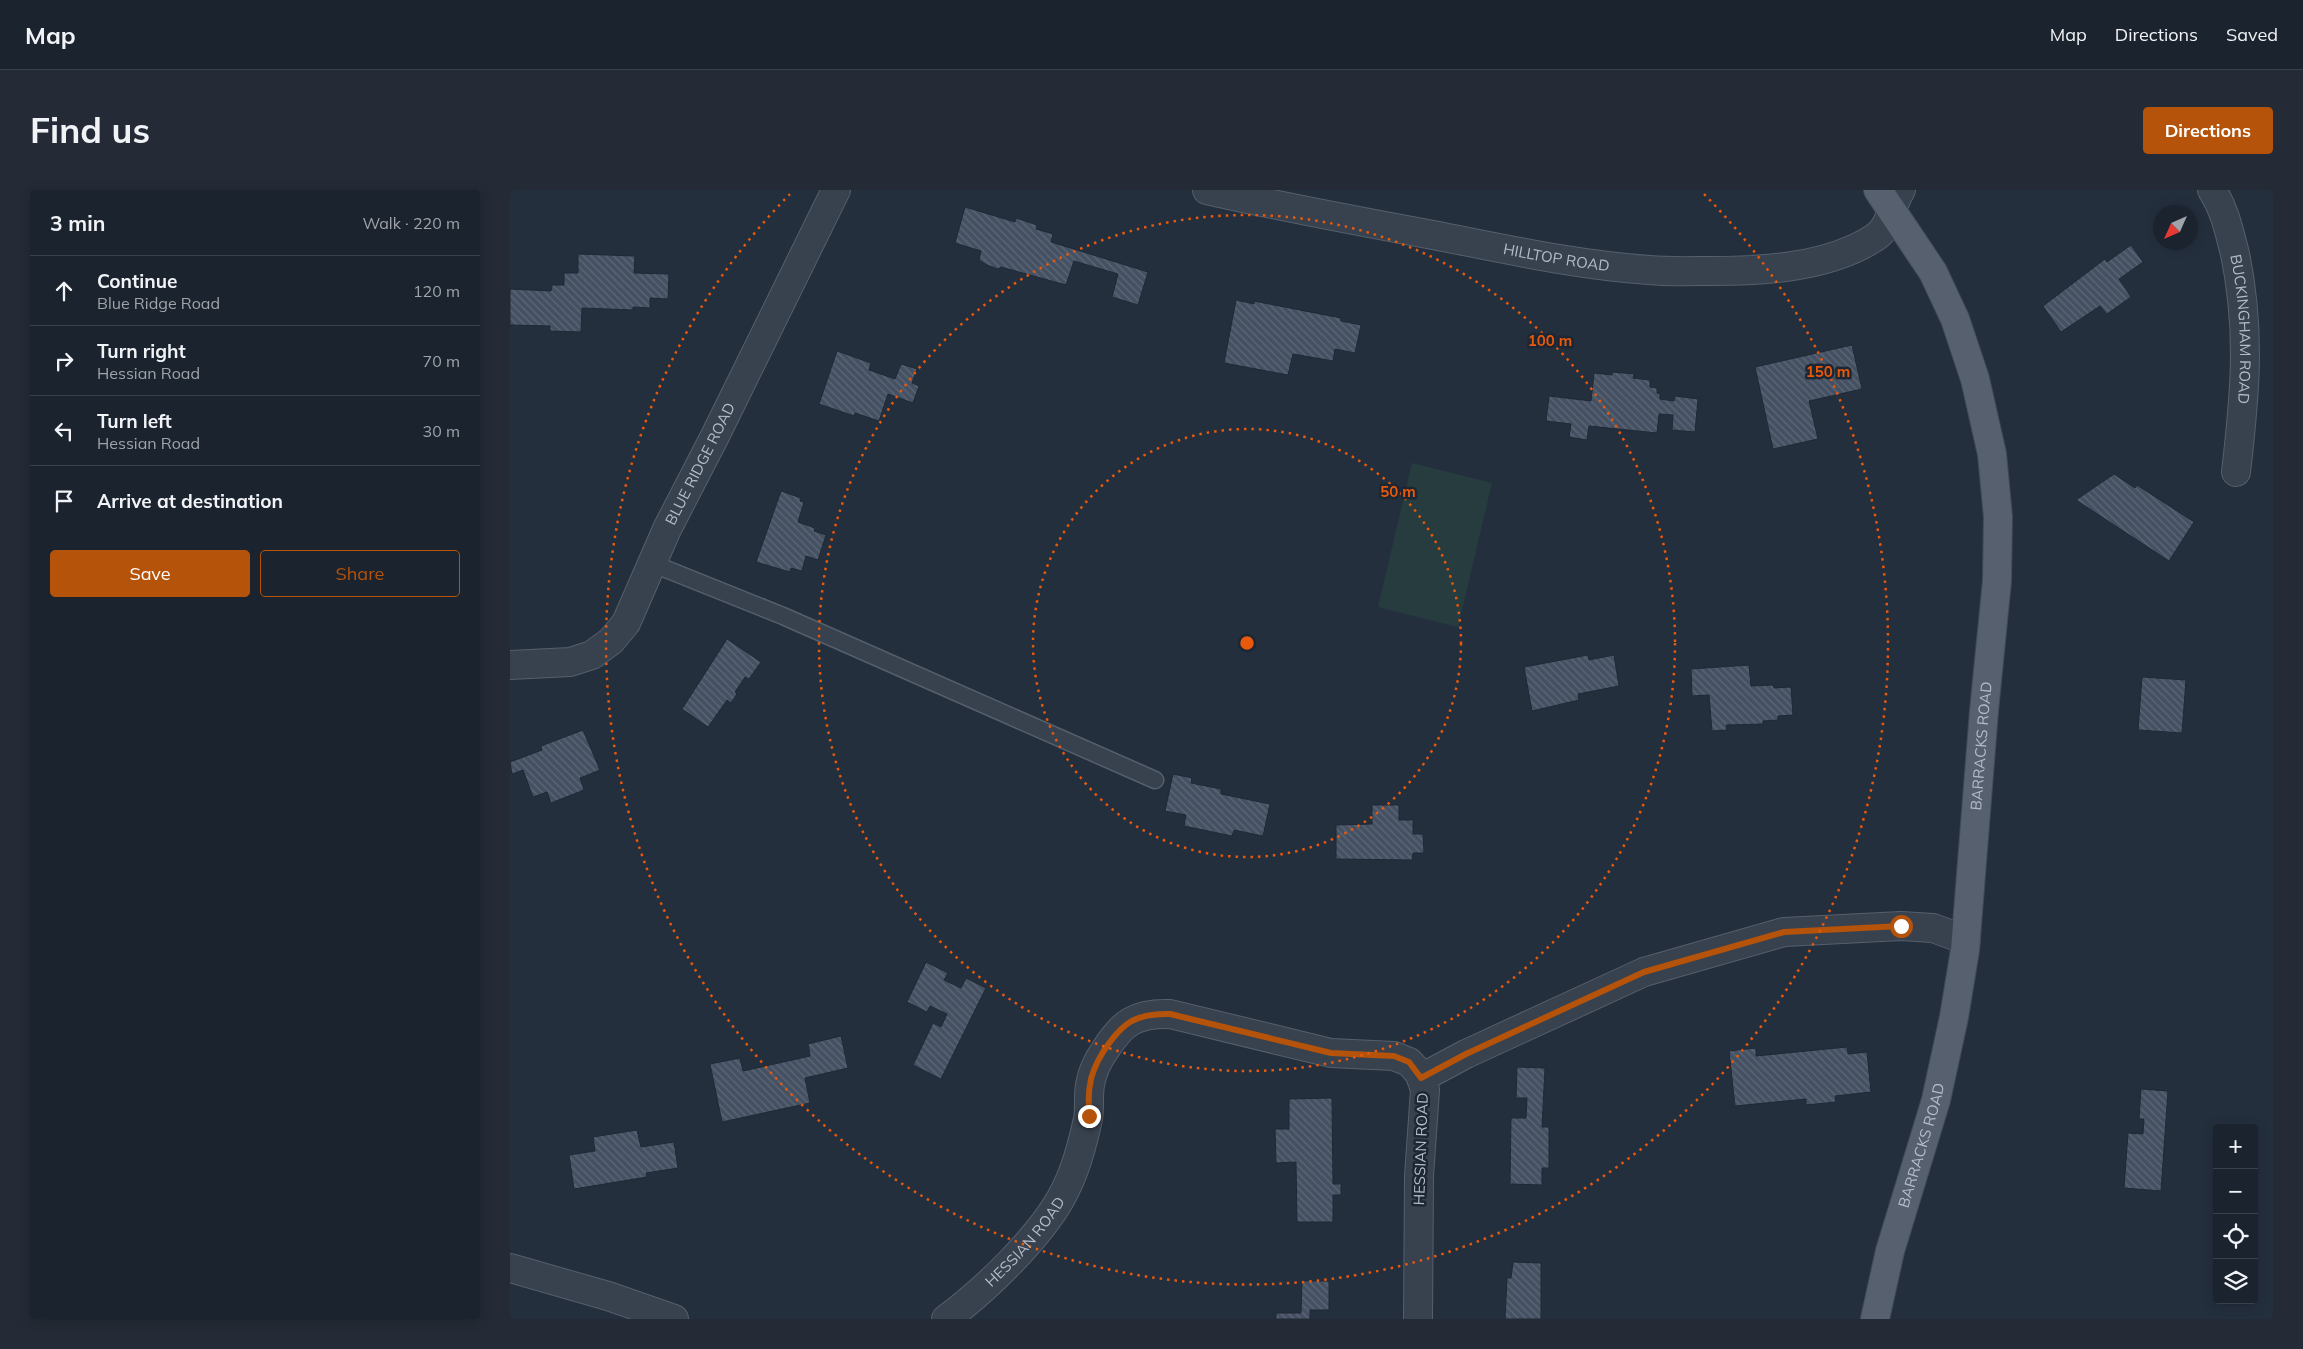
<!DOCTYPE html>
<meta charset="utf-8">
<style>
:root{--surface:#1b232e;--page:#242b36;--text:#f1f3f6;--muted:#a0a4aa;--line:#39404a;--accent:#b45309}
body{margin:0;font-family:Mulish,sans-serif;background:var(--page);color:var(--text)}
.controls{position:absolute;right:15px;bottom:15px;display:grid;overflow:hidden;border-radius:5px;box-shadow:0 2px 12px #0003}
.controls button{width:45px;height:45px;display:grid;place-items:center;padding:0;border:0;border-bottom:1px solid var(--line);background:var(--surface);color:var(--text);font:25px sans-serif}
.compass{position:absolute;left:1643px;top:15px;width:45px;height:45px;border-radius:50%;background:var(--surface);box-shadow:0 2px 12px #0003;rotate:225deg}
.stop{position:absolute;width:15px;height:15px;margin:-11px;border:4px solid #b45309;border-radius:50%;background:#fff}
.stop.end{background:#b45309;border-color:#fff;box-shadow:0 1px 5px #0008}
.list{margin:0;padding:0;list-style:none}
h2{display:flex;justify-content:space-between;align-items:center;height:65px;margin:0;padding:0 20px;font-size:21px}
h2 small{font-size:16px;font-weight:400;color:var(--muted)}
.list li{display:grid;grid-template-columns:32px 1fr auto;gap:15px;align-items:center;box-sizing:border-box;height:70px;padding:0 20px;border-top:1px solid var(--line)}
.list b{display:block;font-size:19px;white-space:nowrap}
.list p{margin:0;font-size:16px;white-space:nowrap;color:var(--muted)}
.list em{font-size:16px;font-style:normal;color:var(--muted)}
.actions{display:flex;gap:10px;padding:15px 20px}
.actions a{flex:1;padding:11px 0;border:1px solid var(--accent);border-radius:5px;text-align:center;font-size:18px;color:var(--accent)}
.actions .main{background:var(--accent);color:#fff}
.icon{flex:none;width:28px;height:28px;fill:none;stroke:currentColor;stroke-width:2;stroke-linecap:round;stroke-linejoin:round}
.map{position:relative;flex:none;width:1763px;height:1129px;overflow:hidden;border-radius:5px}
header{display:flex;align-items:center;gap:30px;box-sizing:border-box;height:70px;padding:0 25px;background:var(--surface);border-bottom:1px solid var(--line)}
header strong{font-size:24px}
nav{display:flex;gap:28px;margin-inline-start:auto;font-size:18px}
.intro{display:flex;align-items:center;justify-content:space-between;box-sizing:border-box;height:120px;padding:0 30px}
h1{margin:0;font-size:35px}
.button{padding:12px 22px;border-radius:5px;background:var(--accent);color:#fff;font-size:18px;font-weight:700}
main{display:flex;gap:30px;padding:0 30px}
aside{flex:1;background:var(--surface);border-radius:5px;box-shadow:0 2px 12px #0003}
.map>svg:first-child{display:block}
.pitch{fill:#263c3f}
.building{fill:url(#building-back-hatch);stroke:#1f2835}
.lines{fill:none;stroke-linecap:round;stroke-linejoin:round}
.lane-casing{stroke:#565f6c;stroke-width:19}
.street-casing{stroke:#565f6c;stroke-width:30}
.primary-casing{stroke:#414a57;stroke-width:30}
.lane{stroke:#38414e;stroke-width:16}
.street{stroke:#38414e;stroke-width:28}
.primary{stroke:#56606e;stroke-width:28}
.route{stroke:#b45309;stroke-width:6}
.ring{fill:none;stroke:#e8590c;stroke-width:2.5;stroke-dasharray:2.5 5}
.labels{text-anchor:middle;stroke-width:5;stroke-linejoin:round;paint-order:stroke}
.street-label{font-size:15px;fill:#b4bcc9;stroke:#1d2633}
.centre{fill:#e8590c;stroke:#1d2633;stroke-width:2.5}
.ring-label{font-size:15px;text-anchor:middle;font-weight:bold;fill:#e8590c;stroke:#1d2633;stroke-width:5;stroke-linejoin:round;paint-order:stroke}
</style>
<header>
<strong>Map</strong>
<nav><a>Map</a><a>Directions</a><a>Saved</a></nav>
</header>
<div class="intro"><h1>Find us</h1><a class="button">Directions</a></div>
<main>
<aside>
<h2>3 min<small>Walk · 220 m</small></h2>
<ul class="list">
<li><svg class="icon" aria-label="ahead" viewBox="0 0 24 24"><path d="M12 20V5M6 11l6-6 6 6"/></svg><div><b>Continue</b><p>Blue Ridge Road</p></div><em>120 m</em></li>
<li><svg class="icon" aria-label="right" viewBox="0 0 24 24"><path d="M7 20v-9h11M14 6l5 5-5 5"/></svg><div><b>Turn right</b><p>Hessian Road</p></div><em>70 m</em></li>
<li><svg class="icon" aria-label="left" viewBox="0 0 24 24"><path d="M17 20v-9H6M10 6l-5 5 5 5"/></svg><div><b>Turn left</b><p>Hessian Road</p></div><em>30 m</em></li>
<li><svg class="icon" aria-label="arrive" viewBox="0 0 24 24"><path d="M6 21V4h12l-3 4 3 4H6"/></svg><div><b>Arrive at destination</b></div></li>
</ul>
<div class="actions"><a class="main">Save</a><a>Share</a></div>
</aside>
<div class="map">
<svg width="1763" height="1129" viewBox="0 0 1763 1129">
<defs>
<pattern id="building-back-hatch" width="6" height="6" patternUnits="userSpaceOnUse" patternTransform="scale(1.25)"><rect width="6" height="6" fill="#455162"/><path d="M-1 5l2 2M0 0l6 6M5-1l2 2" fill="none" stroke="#5d6877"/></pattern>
</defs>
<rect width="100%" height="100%" fill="#242f3e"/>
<path class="pitch" d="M902,273L982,293L948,437L868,417Z"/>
<g class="building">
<path d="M455,17L505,32L506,28L527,35L526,39L543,44L541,52L638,82L628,115L602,107L608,84L564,71L556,95L491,77L488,79L477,75L469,70L471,61L445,53Z"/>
<path d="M1621,55L1633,72L1609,89L1621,107L1597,124L1590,116L1551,142L1533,116L1595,69L1597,72Z"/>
<path d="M68,64L125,66L124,83L159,84L158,109L140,108V118L123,117V120L72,118L71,142L40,141V136L0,135V99L41,101L42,95H54V83H68Z"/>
<path d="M726,110L744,114V111L831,128V131L851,135L845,163L825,159L823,171L783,164L778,185L714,173Z"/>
<path d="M1342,155L1352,199L1299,211L1308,249L1263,259L1245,177Z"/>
<path d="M327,161L361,173L359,180L385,189L391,174L407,179L402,193L409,196L403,213L378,204L369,231L345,223L344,226L309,214Z"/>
<path d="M1102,182L1124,184L1123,188L1140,190V197L1147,198V203L1150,204V209L1164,211L1165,206L1188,209L1185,242L1162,240L1163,225L1149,224L1147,243L1079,236L1077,250L1059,247L1061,234L1036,231L1039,206L1081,211L1084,183L1102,185Z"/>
<path d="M1604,284L1625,298L1627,295L1684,332L1659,371L1566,310Z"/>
<path d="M271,301L291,308L290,311L294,312L288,332L305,338L304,341L316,345L308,370L296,366L292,381L281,378L280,382L246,372Z"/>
<path d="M217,449L251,472L239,489L235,487L225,502L227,504L221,513L217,510L198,537L172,519Z"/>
<path d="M1078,465L1079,470L1104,465L1109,496L1068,504L1069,510L1022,521L1014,477Z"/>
<path d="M1239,475L1241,496L1263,495L1264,498L1281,497L1283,525L1268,526V530L1253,531V534L1216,535L1217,540L1202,541L1199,505L1182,506L1181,479Z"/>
<path d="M1632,487L1676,490L1672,543L1628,540Z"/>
<path d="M73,540L90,580L70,588L74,600L41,613L37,602L23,607L13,580L2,584L0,572L32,560L31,556Z"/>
<path d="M663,584L682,588L681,593L711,599V604L760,614L753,646L724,640L722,646L674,636L676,625L655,621Z"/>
<path d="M862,615H889V630H903V644H913L914,663H903L902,670L826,669V635L862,634Z"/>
<path d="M416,772L438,783L434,790L451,798L456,788L476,798L431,889L403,875L423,833L431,837L437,824L420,816L417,822L397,812Z"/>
<path d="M331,846L338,878L295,888L300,913L212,932L200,874L230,868L233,881L300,866L298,854Z"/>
<path d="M1337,857L1338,864L1357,862L1361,902L1325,906L1326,912L1296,915V909L1225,916L1219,861L1246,858V866Z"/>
<path d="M1007,877L1035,878L1032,937H1039V978H1032V995L1000,994L1001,928H1016L1017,908H1006Z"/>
<path d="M1631,899L1658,901L1651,1001L1614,998L1618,943L1633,944L1634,929H1629Z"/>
<path d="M822,908L823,994H831V1005H823V1032H787L786,972L766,973L765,939H779V909Z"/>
<path d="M127,940L131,957L164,952L168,978L136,983L137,987L64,999L59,965L85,961L83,947Z"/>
<path d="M1003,1072L1031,1073V1129H995L997,1088H1001Z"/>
<path d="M792,1091H819V1120H800V1129H766V1123H791Z"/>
</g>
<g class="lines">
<g class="lane-casing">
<path id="lane" d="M141,373L273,426L645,590"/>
</g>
<g class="street-casing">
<g id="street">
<path id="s1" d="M697,0C772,17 847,31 923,45C995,59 1066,75 1139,80C1160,82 1182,81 1203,81C1255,81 1319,77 1364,48C1381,38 1381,15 1391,0"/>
<path id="s2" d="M1702,0C1715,20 1719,41 1725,64C1741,141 1735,205 1726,282"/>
<path id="s3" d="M0,475L60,472L82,465L101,451L116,433L157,339L205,246L326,0"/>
<path d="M911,888L956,864L1134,782L1274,742L1391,736L1423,738L1456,750"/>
<path d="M0,1078L98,1106L164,1129"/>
<path id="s4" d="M436,1129C474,1101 528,1049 551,1008C565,983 572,956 578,929C580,918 578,906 580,895C582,882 588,870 595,860C613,832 626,823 660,824L821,863L884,866L899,872L910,884L915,900L909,986L908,1129"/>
</g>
</g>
<g class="primary-casing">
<g id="primary">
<path id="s5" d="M1365,1129L1380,1061L1426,910L1444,827L1455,760L1474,521L1487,391L1488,327L1482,264L1465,189L1445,129L1423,82L1368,0"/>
</g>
</g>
<use href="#lane" class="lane"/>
<use href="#street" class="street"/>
<use href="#primary" class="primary"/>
</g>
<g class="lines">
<path class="route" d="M579,926C579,916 578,905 580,895C581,883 587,872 593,862C612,833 625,823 660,824L821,863L884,866L899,872L911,888L956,864L1134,782L1274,742L1391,736"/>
</g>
<g class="ring">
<circle cx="737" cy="453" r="214"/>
<circle cx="737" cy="453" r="428"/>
<path d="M1194 4A641 641 0 1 1 280 4"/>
</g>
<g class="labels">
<g class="street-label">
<text dy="5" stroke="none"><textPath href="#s1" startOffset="356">HILLTOP ROAD</textPath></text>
<text dy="5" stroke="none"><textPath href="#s2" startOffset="144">BUCKINGHAM ROAD</textPath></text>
<text dy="5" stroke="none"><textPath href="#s3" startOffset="306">BLUE RIDGE ROAD</textPath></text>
<text dy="5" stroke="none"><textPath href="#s5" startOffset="585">BARRACKS ROAD</textPath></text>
<text dy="5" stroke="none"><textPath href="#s5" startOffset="180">BARRACKS ROAD</textPath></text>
<text transform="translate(911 959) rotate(-88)" y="5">HESSIAN ROAD</text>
<text dy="5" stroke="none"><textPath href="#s4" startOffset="111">HESSIAN ROAD</textPath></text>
</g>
</g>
<circle cx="737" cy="453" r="8" class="centre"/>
<g class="ring-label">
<text x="1040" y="156">100 m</text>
<text x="1318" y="187">150 m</text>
<text x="888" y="307">50 m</text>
</g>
</svg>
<div class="controls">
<button>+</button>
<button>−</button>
<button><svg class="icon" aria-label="locate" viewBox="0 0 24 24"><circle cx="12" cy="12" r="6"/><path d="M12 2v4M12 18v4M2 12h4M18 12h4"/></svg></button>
<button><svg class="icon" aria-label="layers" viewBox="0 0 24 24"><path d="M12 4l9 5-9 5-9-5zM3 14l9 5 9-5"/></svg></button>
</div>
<svg class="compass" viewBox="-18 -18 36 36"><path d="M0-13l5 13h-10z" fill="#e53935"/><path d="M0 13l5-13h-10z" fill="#a0a4aa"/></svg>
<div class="stop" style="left:1391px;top:736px"></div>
<div class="stop end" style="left:579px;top:926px"></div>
</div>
</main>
